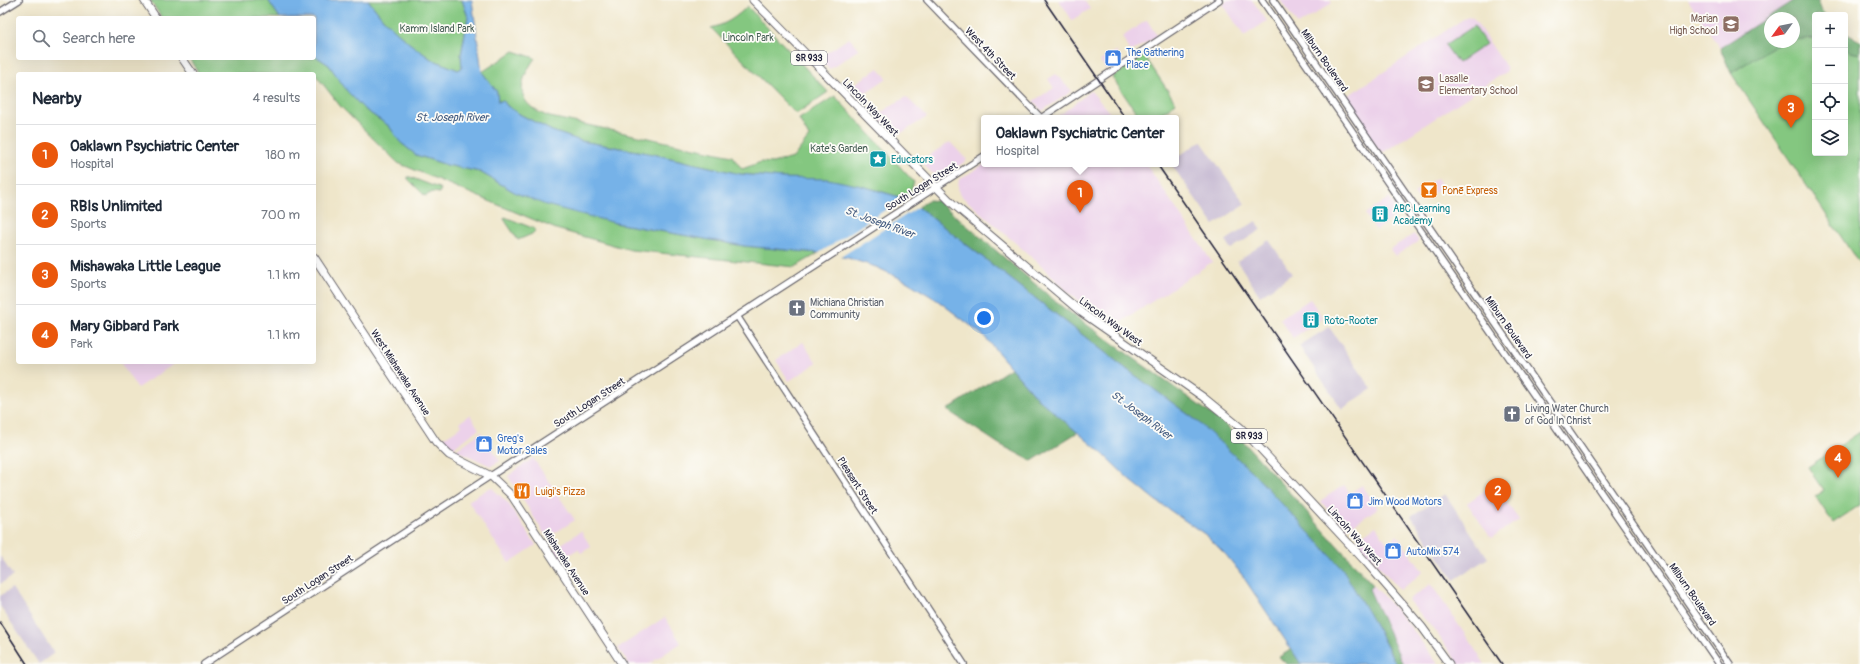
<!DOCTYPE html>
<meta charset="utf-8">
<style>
:root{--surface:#fff;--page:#f2f2f3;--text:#1f2937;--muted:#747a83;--line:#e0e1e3;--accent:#ea580c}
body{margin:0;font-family:Pangolin,sans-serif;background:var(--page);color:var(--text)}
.controls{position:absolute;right:12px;top:12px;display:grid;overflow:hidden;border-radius:4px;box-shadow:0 4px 16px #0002}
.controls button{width:36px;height:36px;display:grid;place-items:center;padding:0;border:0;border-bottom:1px solid var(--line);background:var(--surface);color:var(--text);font:20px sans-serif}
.compass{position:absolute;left:1764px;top:12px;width:36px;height:36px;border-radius:50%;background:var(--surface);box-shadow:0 4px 16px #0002;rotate:237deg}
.you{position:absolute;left:984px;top:318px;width:14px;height:14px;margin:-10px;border:3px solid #fff;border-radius:50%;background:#1a73e8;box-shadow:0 0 0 6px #1a73e833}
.badge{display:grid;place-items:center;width:26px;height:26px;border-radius:50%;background:var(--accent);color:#fff;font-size:13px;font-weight:700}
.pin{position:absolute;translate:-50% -33px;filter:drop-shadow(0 1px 2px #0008)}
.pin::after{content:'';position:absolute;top:21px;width:14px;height:12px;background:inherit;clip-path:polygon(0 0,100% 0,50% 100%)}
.popup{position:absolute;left:981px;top:115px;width:198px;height:52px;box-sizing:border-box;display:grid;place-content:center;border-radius:4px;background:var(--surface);filter:drop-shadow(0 1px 3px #0005);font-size:13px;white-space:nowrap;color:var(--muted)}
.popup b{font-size:15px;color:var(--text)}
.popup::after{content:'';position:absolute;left:50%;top:100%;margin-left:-8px;border:8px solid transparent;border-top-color:var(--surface)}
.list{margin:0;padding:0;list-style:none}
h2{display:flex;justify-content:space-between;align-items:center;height:52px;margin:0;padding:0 16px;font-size:17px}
h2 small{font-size:13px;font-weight:400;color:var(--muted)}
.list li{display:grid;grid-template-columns:26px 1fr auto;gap:12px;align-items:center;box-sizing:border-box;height:60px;padding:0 16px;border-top:1px solid var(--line)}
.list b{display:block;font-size:15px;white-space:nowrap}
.list p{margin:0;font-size:13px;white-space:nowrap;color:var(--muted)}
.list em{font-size:13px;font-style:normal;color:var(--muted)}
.icon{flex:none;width:22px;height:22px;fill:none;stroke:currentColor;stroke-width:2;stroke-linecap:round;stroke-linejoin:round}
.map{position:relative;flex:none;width:1860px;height:664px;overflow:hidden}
.search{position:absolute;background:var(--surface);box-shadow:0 4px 16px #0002;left:16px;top:16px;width:300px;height:44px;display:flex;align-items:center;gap:10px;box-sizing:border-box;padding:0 14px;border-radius:4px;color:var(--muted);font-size:15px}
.panel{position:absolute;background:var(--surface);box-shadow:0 4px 16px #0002;left:16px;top:72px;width:300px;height:292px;border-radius:4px}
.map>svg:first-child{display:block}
.built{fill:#ecd1ea}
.industrial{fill:#cbbfd5}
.green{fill:#84c780;stroke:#53745e}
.forest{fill:#6bac6e;stroke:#466754}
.water{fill:#76b2e8;stroke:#4c6a92}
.pier{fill:#efe6ca}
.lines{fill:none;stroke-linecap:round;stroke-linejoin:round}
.minor-casing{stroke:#6a676d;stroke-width:8}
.major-casing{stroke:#6a676d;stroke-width:9}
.minor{stroke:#fff;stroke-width:5.5}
.major{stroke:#fff;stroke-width:7}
.rail{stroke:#22223b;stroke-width:1.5}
.labels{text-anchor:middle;stroke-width:3.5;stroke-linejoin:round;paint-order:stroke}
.shield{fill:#fdfcf7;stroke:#646373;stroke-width:1}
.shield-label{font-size:9px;font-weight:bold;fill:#22223b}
.education-label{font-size:10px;fill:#785e54;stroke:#fdfcf7;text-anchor:end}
.park-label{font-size:10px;fill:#445c53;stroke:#fdfcf7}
.shop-label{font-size:10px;fill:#366cbe;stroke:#fdfcf7;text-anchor:start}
.street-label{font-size:10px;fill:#22223b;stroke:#fdfcf7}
.culture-label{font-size:10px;fill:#0d838f;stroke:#fdfcf7;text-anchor:start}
.food-label{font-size:10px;fill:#c56008;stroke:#fdfcf7;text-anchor:start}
.worship-label{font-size:10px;fill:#5b616d;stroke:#fdfcf7;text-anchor:start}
.water-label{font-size:11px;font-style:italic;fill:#445c80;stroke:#fdfcf7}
</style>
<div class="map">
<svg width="1860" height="664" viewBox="0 0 1860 664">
<rect width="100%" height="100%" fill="#fdfcf7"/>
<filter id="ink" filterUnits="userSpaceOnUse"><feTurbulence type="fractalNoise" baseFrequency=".025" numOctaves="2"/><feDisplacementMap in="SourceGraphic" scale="8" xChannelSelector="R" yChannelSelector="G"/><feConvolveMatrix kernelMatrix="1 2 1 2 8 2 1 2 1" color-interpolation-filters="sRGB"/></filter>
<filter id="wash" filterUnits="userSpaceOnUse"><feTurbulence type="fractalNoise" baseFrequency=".012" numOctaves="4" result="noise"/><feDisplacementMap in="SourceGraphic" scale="16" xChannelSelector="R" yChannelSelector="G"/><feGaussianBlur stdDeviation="0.9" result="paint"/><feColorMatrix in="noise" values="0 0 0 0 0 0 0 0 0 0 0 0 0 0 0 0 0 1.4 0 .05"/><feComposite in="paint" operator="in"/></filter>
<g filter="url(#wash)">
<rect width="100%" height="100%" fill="#efe6ca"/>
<g class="built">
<path d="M1059,0H1084L1090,9L1072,20Z"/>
<path d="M1228,0H1252L1267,21L1244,36L1223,4Z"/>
<path d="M1280,0H1330L1332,3L1298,25Z"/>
<path d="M1688,0H1794L1720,48Z"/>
<path d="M1468,16L1473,18L1507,68V71L1384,152L1379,151L1345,102L1346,97Z"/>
<path d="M1147,20L1157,36L1131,52L1122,37Z"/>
<path d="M849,38L859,49L830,69L819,58Z"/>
<path d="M1116,51L1121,58L1106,69L1100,61Z"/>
<path d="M878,68L887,78L858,98L849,88Z"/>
<path d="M1056,74L1072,91L1042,111L1033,101L1054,88L1048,79Z"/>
<path d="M1091,91L1114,118H1054L1061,114Z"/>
<path d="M906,97L927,117L895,137L877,117L880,113Z"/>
<path d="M950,142L967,160L946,175L932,173L920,161Z"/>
<path d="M984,164H1146L1212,262L1115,326L1069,293L1042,266L959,194L958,187L959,180Z"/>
<path d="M1437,178L1443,187L1420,202L1414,193Z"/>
<path d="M1389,198L1400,214L1376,230L1365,214Z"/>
<path d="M1414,234L1419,241L1395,256L1390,249Z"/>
<path d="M1310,299L1323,318L1293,338L1280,319Z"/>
<path d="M803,342L817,363L789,381L776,360Z"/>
<path d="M120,362H177L137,388Z"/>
<path d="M470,415L479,429L453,448L442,439L462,426L460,422Z"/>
<path d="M481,432L500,461L491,466L456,450Z"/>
<path d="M533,458L575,520L547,538L508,476Z"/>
<path d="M1494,484L1519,520L1491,538L1467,503Z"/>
<path d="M1344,485L1350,493L1362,485L1378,508L1347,529L1320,501Z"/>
<path d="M491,487L508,503L536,545L509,563L468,501Z"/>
<path d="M1376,526L1387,543L1397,535L1423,572L1400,590L1356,540Z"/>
<path d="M581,531L591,547L581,553L578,549L561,560L554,549Z"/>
<path d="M1431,584L1464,633L1485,664H1459L1435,631L1408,600Z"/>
<path d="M1373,585L1405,620L1438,664H1403L1369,589Z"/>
<path d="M665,617L681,643L649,664H629L618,648Z"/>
</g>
<g class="industrial">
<path d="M1201,141L1245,204L1214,225L1171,164H1176V158Z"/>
<path d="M1256,221L1262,229L1231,249L1225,241Z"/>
<path d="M1269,240L1292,274L1260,296L1237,261Z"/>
<path d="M1329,327L1372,389L1342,409L1299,346Z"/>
<path d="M1445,494L1488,558L1454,580L1411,516Z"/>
<path d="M0,556L13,576L0,584Z"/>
<path d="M12,588L54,653L39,664L0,606V596Z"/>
</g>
<g class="green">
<path d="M150,0H268L280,18H162Z"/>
<path d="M368,0H462L468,17L461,55L462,68L458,70L431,59L409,43L384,20Z"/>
<path d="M748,6V7L828,92L796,114L711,28C727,24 736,17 748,6Z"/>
<path d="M1474,26L1486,44L1458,63L1445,45Z"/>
<path d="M1812,38L1815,40V153H1845V47L1851,52L1860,54V265L1731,73C1750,62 1771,42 1794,42L1795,39Z"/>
<path d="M514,51L535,58C516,85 516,105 550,117L732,156L742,169L761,162L772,163L793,158L809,137L799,119L835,96L914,182L910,193L903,198L862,186L740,174L648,153L581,141L552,131L521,115L507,106L503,100L498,102L497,92L482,72Z"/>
<path d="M314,55L329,65L347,90L364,109L389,126L400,142L416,155L447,165L480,172L516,193L615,223L744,246L819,253L795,267L631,250L556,229L520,214L398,163L341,107L315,74H199L189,58H314Z"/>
<path d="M1144,55L1176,103L1155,118H1140L1112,77Z"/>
<path d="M408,177H410L441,189L439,193L433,192L425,196L408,179Z"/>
<path d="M505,217L535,229V231L532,234L518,240L504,219Z"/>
<path d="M1860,432V505L1833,523L1815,496L1824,490L1808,467Z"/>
</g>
<g class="forest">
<path d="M1794,0H1818L1822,11L1826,15H1815V40L1812,38L1794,40V18H1770V42H1787L1774,46L1731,73L1720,48Z"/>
<path d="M1845,33L1860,41V54L1851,52L1845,47Z"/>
<path d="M929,200L938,201L1061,306L1221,421L1241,439L1373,585L1369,589L1403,664H1396L1378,630L1197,421L1125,368L918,207Z"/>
<path d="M1011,368L1036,397L1078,432L1032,461L999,444L947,410Z"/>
<path d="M1292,649L1301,664H1286L1279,657Z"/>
</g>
<path class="water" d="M268,0H368L384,20L409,43L431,59L458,70L462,68L461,55L468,17L462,0H472L482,72L497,92L498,102L503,100L507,106L521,115L552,131L581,141L648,153L740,174L782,178L828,179L862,186L903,198L918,207L1125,368L1197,421L1252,472L1342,568L1378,630L1396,664H1301L1242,575L1227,556L1206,535L1155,500L1130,480L1103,454L1036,397L983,335L937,300L906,281L876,267L848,258L819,253L744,246L615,223L546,205L516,193L480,172L447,165L416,155L400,142L389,126L364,109L347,91L329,65L314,55V18H280Z"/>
<path class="pier" d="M905,197L920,206L839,258L816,255Z"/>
</g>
<g filter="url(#ink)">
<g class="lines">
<g class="minor-casing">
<g id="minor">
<path d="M927,0L1041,118"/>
<path d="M1262,0L1719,664"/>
<path d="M1273,0L1730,664"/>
<path d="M0,12L19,0"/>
<path d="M1041,118L1219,0"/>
<path d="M737,316L964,664"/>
<path d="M204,664L478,484L984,156"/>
</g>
</g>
<g class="major-casing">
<g id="major">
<path d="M144,0L156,18"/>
<path d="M753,0L952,203L1081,312L1203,397L1241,428L1366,562L1422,627L1449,664"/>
<path d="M182,58L193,74"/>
<path d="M314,257L436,442L449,455L491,476L512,496L622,664"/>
</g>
</g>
<use href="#minor" class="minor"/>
<use href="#major" class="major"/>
<g class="rail">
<path d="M1044,0L1125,118"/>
<path d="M1157,164L1502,664"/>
<path d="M0,622L27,664"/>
</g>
</g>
</g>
<defs>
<g id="school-square" transform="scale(0.9)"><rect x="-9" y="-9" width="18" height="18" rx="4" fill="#8d6e63" stroke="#fdfcf7"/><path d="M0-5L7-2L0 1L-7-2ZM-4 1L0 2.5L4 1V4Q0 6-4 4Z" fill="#fff"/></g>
<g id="shop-square" transform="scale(0.9)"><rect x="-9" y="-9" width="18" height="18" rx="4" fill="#3f7fe0" stroke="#fdfcf7"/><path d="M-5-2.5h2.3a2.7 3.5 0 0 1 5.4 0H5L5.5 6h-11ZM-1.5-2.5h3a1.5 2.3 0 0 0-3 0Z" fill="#fff"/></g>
<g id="sight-square" transform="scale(0.9)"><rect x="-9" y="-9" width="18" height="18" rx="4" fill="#0f9aa8" stroke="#fdfcf7"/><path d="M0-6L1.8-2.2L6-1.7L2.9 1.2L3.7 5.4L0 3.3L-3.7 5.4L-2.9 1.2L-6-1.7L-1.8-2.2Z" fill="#fff"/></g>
<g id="bar-square" transform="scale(0.9)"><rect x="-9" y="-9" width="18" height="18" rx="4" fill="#e8710a" stroke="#fdfcf7"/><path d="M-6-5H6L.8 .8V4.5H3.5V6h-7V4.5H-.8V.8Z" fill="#fff"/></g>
<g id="building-square" transform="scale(0.9)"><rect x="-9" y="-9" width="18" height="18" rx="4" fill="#0f9aa8" stroke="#fdfcf7"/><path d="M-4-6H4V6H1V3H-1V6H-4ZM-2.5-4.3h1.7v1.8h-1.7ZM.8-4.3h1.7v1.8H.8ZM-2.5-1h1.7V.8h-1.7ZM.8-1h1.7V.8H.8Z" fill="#fff"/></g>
<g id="church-square" transform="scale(0.9)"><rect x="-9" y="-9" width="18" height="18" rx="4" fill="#6b7280" stroke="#fdfcf7"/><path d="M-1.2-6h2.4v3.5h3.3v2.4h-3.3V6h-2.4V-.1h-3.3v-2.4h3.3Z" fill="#fff"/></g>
<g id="restaurant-square" transform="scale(0.9)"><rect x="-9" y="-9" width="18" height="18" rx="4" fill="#e8710a" stroke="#fdfcf7"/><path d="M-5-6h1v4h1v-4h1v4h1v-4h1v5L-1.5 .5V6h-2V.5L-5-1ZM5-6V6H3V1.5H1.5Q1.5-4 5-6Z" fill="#fff"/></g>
</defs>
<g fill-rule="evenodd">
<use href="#school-square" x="1731" y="24"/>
<use href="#shop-square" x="1113" y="58"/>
<use href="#school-square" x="1426" y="84"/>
<use href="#sight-square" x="878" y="159"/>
<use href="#bar-square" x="1429" y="190"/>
<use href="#building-square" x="1380" y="214"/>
<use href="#church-square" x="797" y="308"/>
<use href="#building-square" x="1311" y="320"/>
<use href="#church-square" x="1512" y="414"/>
<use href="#shop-square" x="484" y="444"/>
<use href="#restaurant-square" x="522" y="491"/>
<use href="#shop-square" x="1355" y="501"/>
<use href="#shop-square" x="1393" y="551"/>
</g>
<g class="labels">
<g class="shield">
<rect x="791" y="51" width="36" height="14" rx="3"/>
<rect x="1231" y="429" width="36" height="14" rx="3"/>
</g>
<g class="shield-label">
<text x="809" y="61">SR 933</text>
<text x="1249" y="439">SR 933</text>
</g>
<g class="education-label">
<text x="1718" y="22">Marian<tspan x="1718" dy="12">High School</tspan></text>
<text x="1439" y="82" text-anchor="start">Lasalle<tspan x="1439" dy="12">Elementary School</tspan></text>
</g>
<g class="park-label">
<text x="437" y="32">Kamm Island Park</text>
<text x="748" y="41">Lincoln Park</text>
<text x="839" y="152">Kate's Garden</text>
</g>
<g class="shop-label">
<text x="1126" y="56">The Gathering<tspan x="1126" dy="12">Place</tspan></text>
<text x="497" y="442">Greg's<tspan x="497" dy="12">Motor Sales</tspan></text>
<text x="1368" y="505">Jim Wood Motors</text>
<text x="1406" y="555">AutoMix 574</text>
</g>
<g class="street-label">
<text transform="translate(991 53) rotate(46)" y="4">West 4th Street</text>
<text transform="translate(1325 60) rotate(55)" y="4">Milburn Boulevard</text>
<text transform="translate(871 107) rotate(46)" y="4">Lincoln Way West</text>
<text transform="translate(921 186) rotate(-32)" y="4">South Logan Street</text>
<text transform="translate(1111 321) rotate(36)" y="4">Lincoln Way West</text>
<text transform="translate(1509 327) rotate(55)" y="4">Milburn Boulevard</text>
<text transform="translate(401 372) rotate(57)" y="4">West Mishawaka Avenue</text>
<text transform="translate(589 402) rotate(-33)" y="4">South Logan Street</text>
<text transform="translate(858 485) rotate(57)" y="4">Pleasant Street</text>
<text transform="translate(1355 535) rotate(48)" y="4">Lincoln Way West</text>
<text transform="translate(567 562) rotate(57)" y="4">Mishawaka Avenue</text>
<text transform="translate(317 579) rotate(-33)" y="4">South Logan Street</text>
<text transform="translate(1693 594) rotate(55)" y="4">Milburn Boulevard</text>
</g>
<g class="culture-label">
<text x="891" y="163">Educators</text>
<text x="1393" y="212">ABC Learning<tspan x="1393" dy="12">Academy</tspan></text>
<text x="1324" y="324">Roto-Rooter</text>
</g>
<g class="food-label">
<text x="1442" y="194">Ponē Express</text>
<text x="535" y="495">Luigi's Pizza</text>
</g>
<g class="worship-label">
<text x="810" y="306">Michiana Christian<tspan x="810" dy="12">Community</tspan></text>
<text x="1525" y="412">Living Water Church<tspan x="1525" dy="12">of God In Christ</tspan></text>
</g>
<g class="water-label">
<text x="452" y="121">St. Joseph River</text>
<text transform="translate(880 222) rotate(20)" y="4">St. Joseph River</text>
<text transform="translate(1142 415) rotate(37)" y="4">St. Joseph River</text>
</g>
</g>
</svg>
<div class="controls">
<button>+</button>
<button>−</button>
<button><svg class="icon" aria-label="locate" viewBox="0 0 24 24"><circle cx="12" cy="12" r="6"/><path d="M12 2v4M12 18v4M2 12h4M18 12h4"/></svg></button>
<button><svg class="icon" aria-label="layers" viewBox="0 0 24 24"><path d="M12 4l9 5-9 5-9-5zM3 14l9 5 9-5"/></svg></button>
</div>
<svg class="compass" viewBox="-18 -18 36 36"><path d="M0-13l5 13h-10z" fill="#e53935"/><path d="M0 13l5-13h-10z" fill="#747a83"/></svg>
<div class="you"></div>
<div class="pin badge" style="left:1080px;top:213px">1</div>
<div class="popup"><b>Oaklawn Psychiatric Center</b>Hospital</div>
<div class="pin badge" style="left:1498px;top:511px">2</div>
<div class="pin badge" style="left:1791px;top:128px">3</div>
<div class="pin badge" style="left:1838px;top:478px">4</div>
<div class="search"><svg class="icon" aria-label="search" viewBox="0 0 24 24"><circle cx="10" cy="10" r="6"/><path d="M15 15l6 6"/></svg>Search here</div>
<section class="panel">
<h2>Nearby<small>4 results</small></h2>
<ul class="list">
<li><span class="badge">1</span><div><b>Oaklawn Psychiatric Center</b><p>Hospital</p></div><em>180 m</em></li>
<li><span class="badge">2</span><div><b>RBIs Unlimited</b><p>Sports</p></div><em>700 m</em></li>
<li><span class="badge">3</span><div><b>Mishawaka Little League</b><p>Sports</p></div><em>1.1 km</em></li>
<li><span class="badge">4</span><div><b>Mary Gibbard Park</b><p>Park</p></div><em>1.1 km</em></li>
</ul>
</section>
</div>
